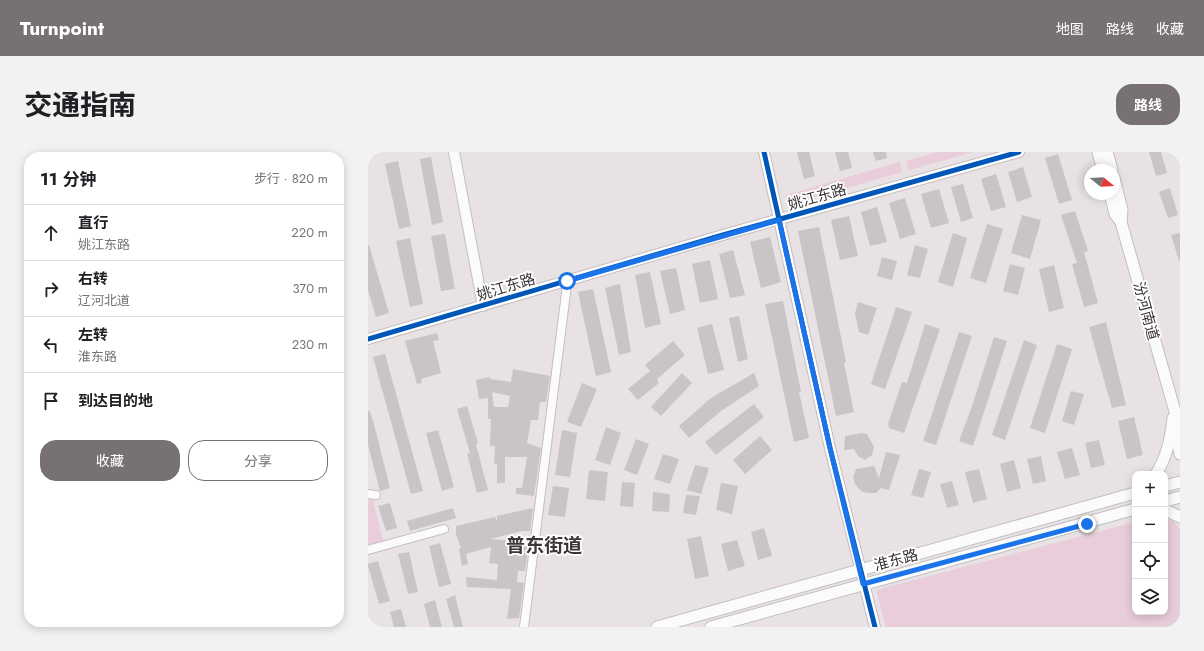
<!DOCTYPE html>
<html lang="zh">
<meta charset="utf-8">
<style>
:root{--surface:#fff;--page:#f2f2f2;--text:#202124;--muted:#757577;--line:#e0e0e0;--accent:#777174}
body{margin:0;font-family:Jost,"Noto Sans SC",sans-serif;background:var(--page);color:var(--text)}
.controls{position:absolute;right:12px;bottom:12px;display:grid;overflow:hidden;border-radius:8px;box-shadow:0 2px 10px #0003}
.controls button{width:36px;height:36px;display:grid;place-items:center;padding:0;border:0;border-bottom:1px solid var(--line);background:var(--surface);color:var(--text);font:20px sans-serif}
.compass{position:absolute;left:716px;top:12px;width:36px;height:36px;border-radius:50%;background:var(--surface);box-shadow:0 2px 10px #0003;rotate:108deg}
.stop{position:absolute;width:12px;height:12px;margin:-9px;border:3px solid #1a73e8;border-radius:50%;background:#fff}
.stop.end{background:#1a73e8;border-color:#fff;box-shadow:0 1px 4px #0008}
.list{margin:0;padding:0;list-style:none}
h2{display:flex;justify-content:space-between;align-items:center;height:52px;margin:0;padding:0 16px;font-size:17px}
h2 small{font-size:13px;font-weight:400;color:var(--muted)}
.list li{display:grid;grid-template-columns:26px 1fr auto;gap:12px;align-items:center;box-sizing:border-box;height:56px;padding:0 16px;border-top:1px solid var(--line)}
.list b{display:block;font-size:15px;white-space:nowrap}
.list p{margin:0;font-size:13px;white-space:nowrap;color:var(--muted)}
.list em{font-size:13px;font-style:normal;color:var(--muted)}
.actions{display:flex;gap:8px;padding:12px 16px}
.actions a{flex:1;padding:9px 0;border:1px solid var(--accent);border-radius:16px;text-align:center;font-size:14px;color:var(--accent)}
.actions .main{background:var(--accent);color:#fff}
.icon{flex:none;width:22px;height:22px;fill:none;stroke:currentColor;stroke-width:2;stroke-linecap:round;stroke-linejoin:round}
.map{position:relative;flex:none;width:812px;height:475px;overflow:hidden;border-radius:16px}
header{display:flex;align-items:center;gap:24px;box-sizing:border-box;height:56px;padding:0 20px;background:var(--accent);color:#fff}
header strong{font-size:19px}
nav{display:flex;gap:22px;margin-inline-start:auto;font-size:14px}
.intro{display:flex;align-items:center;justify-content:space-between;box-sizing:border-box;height:96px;padding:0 24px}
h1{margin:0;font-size:28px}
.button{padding:10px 18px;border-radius:16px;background:var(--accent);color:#fff;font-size:14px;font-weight:700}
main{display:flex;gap:24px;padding:0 24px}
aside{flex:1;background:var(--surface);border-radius:16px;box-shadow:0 2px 10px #0003}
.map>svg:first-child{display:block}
.green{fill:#e9cdda}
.building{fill:#c9c4c6;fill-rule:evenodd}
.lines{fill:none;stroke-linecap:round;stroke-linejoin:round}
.minor-casing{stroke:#c3bec0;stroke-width:10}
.tertiary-casing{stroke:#c3bec0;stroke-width:12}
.secondary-casing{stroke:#c3bec0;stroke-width:13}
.minor{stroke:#fcfbfb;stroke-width:8}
.tertiary{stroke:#fcfbfb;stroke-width:10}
.secondary{stroke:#fcfbfb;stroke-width:11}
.cycleway-casing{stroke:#fff;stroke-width:8}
.cycleway{stroke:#0057b8;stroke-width:5}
.route{stroke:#1a73e8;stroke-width:5}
.labels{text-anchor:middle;stroke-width:3.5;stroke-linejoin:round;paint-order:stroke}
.street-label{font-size:15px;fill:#3a3437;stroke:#fff}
.district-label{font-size:19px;font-weight:bold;fill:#3e3338;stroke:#fff}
</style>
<header>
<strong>Turnpoint</strong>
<nav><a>地图</a><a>路线</a><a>收藏</a></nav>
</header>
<div class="intro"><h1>交通指南</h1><a class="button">路线</a></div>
<main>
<aside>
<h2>11 分钟<small>步行 · 820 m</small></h2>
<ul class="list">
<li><svg class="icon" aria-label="ahead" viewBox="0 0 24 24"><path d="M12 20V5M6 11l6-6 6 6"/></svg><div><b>直行</b><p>姚江东路</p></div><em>220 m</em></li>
<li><svg class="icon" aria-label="right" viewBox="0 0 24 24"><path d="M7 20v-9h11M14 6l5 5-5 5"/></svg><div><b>右转</b><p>辽河北道</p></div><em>370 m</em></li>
<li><svg class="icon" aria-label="left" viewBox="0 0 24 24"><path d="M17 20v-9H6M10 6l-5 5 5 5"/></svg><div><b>左转</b><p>淮东路</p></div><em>230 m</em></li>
<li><svg class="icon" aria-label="arrive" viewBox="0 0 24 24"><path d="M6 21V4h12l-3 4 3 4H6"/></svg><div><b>到达目的地</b></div></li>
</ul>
<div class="actions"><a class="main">收藏</a><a>分享</a></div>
</aside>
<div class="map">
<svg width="812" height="475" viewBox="0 0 812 475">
<rect width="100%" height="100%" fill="#e8e2e5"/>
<g class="green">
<path d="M569,0H605L541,18L538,9Z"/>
<path d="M532,10L534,20L423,52L419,49L418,43Z"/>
<path d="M0,348H5L15,389L0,393Z"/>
<path d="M797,367L806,370L812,377V475H518L508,438L767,370V460H797Z"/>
</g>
<g class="building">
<path d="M429,0H441L447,24L436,27Z"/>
<path d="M467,0H480L484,16L472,19Z"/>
<path d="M505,0H518L519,6L508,9Z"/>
<path d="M781,0H793L799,21L788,24Z"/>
<path d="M690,2L704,48L691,52L677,6Z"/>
<path d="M63,5L75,70L64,73L52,7Z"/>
<path d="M30,9L43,74L31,77L17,12Z"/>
<path d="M655,15L664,45L649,50L640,20Z"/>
<path d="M628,22L638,55L623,59L613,27Z"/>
<path d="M595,32L605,66L593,70L583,35Z"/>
<path d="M802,36L810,63L800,66L791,40Z"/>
<path d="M571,37L581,71L563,76L553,42Z"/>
<path d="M537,46L548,82L532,87L521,51Z"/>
<path d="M509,55L519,90L502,94L493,60Z"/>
<path d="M707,59L720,99L716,100L730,151L716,155L704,112L709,111L693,63Z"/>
<path d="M654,63L673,68L662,107L643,101Z"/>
<path d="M481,64L490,104L472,108L463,68Z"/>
<path d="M619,72L635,77L618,131L602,126Z"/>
<path d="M451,75L478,210L476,211L486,260L468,264L430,79Z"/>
<path d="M585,81L599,86L585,135L570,130Z"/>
<path d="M812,81V108L811,109L803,83Z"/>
<path d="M77,82L87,137L73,139L63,84Z"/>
<path d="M402,85L413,130L393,136L382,90Z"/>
<path d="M42,86L55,152L42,155L28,89Z"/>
<path d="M0,93H1L21,161L8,165L0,138Z"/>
<path d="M547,93L560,97L552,126L539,123Z"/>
<path d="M365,98L377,143L362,146L351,102Z"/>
<path d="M514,105L529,109L524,128L509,124Z"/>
<path d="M342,108L350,147L332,151L324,112Z"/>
<path d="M642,112L657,116L650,143L635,139Z"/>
<path d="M686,113L696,156L681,160L671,117Z"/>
<path d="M308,116L317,158L302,162L292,119Z"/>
<path d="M282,120L293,172L277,176L267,123Z"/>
<path d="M252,132L263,200L251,203L237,136Z"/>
<path d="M225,137L243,220L228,224L210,140Z"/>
<path d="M415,149L433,240H431L441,286L426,290L397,152Z"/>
<path d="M490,150L509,156L500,183L491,180L487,161Z"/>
<path d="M528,155L544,160L517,237L503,232Z"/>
<path d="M371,164L380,207L370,210L361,166Z"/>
<path d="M738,170L758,253L744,256L721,175Z"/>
<path d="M344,172L356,218L340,222L329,176Z"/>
<path d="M557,172L572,177L536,281L521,276L520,272L534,230L539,231Z"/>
<path d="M591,180L604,184L568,293L555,289Z"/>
<path d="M69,181L71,188L65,189L73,221L53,227L54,231L49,232L37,189Z"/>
<path d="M626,185L639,189L605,294L591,289L604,254Z"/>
<path d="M656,188L669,193L637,288L624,283Z"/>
<path d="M305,189L317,203L289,227L291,231L270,248L260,237L282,219L277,213Z"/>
<path d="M689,192L704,197L677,281L662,276Z"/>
<path d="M17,202L55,339L43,342L5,205Z"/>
<path d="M145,217L182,224L178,250H172L170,268H163L159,291L173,296L166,344L148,342V336H154L159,305H137V331H129V312H126L127,294H122L123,267H120V246L111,247L108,228L122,225V227L143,230ZM124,240L142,244L140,255H126Z"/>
<path d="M314,221L324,231L293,264L283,255Z"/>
<path d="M386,221L391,234L353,259L321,286L311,274L343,246Z"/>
<path d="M214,231L229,237L213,275L199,270Z"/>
<path d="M703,239L716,242L706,273L694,269Z"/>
<path d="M386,252L396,265L348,303L337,290Z"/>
<path d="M99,254L110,291L108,292L120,338L109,341L99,302L102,301L89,257Z"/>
<path d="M0,259H2L8,280L22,336L12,339L0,293Z"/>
<path d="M766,265L775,303L759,307L750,269Z"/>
<path d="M238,275L253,281L242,313L227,308Z"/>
<path d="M70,278L86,335L74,339L58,281Z"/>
<path d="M194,278L209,281L202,325L187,323Z"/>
<path d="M493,281L499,282L506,295L504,303L497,308L490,304L486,297L476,298L477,284Z"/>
<path d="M392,284L404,298L377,322L365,308Z"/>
<path d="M268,287L281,292L269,323L256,318Z"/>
<path d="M731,288L737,313L723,316L717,291Z"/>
<path d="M704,296L712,323L697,327L689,300Z"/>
<path d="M518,300L532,303L521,338L513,336L508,341H499L493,339L487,332L485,325L488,317L506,314L511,326Z"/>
<path d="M295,302L311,307L302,332L286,327Z"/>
<path d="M673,304L678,329L665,332L659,307Z"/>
<path d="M646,308L653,336L639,340L632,312Z"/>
<path d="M327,313L341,316L333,342L319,338Z"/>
<path d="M551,317L563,320L555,346L543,343Z"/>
<path d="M611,317L619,347L605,351L597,320Z"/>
<path d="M221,318L240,320L237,349L218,347Z"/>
<path d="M584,329L591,353L579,356L572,332Z"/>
<path d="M254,330L267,331L265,355L252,354Z"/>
<path d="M353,331L370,334L364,362L348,358Z"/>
<path d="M185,334L201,336L197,365L180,363Z"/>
<path d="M285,340L302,342L301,360L284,359Z"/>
<path d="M318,343L332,344L328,363L315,361Z"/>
<path d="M22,351L29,376L18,379L10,354Z"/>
<path d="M85,356L88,366L42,379L39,369Z"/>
<path d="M165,356L162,379H154L122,387L161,390L157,419H150L149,430L156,431L151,466L139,467L143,437L99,435L98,425L129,428L130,412L121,411L123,395L98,402L100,412L94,414L91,397L93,396L88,382V374L127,365L129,369V364Z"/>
<path d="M396,376L404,404L390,408L383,380Z"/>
<path d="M333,384L341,424L327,427L319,387Z"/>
<path d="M369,388L377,414L360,419L353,392Z"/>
<path d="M72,391L83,432L71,435L61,394Z"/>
<path d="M41,400L50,440L40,442L30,402Z"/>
<path d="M10,409L22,449L11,452L0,414V412Z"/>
<path d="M87,443L95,475H86L78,447Z"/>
<path d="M67,448L74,475H62L56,452Z"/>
<path d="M33,457L38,475H26L22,460Z"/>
</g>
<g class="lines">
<g class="minor-casing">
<g id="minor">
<path d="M0,342L8,343"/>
<path d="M0,398L76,377"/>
<path d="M156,475L200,125"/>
</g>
</g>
<g class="tertiary-casing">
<g id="tertiary">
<path d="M86,0L115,154"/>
<path d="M396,0L462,296L507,475"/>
<path d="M0,187L355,83L651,0"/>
</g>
</g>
<g class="secondary-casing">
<g id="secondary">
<path d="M730,0L735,18"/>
<path d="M739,0L744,18"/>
<path d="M746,26L754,58L753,70L812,277"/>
<path d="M742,42L747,62L753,70"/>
<path d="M807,277L812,302"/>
<path d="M788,322C799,305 803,287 805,266"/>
<path d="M797,334L812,330"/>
<path d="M797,349L812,345"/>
<path d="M797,358L812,365"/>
<path d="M289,475L767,341"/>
<path d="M343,475L767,357"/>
</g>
</g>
<use href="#minor" class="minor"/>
<use href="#tertiary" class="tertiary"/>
<use href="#secondary" class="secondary"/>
<g class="cycleway-casing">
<g id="cycleway">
<path d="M396,0L462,296L507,475"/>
<path d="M0,187L355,83L651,0"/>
</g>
</g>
<use href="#cycleway" class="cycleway"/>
</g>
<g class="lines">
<path class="route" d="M199,129L411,68L462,296L495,432L719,372"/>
</g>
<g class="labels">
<g class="street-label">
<text transform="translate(449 45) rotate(-16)" y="5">姚江东路</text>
<text transform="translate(138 135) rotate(-17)" y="5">姚江东路</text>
<text transform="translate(778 159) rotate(75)" y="5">汾河南道</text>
<text transform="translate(528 408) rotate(-15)" y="5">淮东路</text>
</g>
<g class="district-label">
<text x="176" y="400">普东街道</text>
</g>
</g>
</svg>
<div class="controls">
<button>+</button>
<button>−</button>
<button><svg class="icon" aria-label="locate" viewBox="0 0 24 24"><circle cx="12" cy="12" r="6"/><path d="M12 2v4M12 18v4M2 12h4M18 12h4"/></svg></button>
<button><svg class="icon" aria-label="layers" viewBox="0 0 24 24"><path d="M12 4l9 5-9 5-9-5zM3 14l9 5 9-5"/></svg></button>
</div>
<svg class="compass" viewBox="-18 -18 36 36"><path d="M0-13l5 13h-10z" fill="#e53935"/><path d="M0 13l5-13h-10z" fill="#757577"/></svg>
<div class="stop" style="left:199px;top:129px"></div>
<div class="stop end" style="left:719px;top:372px"></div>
</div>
</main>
